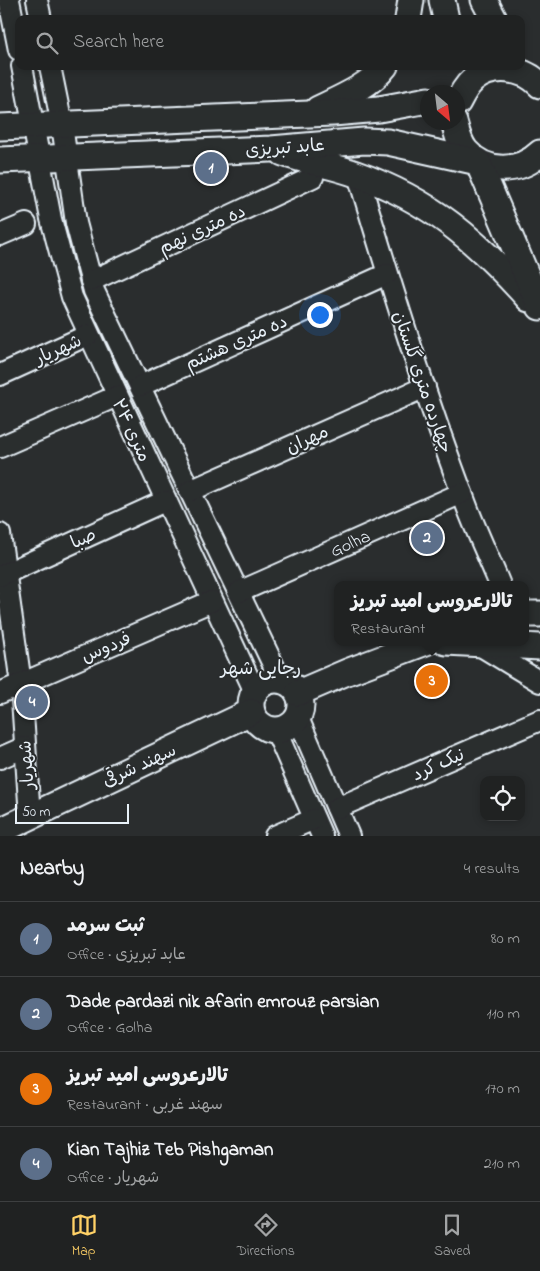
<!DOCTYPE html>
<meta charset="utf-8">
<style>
:root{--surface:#202222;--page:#2d2f2f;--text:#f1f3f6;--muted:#a2a4a5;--line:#3d3f40;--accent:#ffd166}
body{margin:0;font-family:"Indie Flower","Playpen Sans Arabic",sans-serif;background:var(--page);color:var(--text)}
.controls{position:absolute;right:15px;bottom:15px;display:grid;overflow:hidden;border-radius:10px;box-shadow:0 2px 8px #0003}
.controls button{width:45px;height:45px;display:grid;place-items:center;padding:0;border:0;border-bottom:1px solid var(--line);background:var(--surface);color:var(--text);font:25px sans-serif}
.compass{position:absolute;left:420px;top:85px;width:45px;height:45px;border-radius:50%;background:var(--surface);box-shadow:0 2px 8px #0003;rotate:152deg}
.scale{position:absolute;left:15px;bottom:12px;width:114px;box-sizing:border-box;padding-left:5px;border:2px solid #e8f1f8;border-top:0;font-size:14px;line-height:18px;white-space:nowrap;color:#e8f1f8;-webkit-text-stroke:4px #2a2d2e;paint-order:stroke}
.you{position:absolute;left:319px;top:314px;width:18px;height:18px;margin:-12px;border:4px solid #fff;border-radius:50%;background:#1a73e8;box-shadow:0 0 0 8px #1a73e833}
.badge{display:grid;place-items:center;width:32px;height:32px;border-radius:50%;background:var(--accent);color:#fff;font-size:16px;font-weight:700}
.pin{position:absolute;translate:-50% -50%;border:2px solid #fff;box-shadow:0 1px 5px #0006}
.popup{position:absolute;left:334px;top:581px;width:195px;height:65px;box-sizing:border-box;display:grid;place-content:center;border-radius:10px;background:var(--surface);filter:drop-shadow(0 1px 4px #0005);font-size:16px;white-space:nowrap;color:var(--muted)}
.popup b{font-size:19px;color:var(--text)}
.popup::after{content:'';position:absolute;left:50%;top:100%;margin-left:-10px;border:10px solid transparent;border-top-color:var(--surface)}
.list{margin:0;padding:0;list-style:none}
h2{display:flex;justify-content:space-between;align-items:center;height:65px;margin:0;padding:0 20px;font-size:21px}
h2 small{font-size:16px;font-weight:400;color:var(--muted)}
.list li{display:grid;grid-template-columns:32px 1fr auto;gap:15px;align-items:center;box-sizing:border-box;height:75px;padding:0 20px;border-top:1px solid var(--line)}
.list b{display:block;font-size:19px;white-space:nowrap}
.list p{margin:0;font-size:16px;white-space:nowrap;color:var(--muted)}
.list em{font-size:16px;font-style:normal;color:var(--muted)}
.icon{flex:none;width:28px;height:28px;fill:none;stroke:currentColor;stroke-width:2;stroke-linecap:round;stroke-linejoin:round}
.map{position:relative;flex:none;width:540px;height:836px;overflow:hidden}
.search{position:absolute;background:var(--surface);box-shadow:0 2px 8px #0003;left:15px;right:15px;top:15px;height:55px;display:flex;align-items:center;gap:12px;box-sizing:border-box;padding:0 18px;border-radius:10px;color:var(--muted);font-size:19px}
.sheet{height:365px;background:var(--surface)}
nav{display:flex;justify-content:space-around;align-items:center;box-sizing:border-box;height:70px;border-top:1px solid var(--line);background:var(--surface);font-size:14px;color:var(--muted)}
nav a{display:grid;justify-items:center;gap:2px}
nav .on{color:var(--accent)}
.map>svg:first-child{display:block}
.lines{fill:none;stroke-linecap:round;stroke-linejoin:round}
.minor-casing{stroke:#e8f1f8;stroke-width:24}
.major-casing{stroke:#e8f1f8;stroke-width:29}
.minor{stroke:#2a2d2e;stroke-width:20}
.major{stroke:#2a2d2e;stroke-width:25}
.labels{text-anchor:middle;stroke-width:4;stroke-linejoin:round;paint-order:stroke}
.street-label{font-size:18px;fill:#e8f1f8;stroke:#2a2d2e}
.neighbourhood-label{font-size:19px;fill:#e8f1f8;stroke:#2a2d2e}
</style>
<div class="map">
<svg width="540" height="836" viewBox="0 0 540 836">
<rect width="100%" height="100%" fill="#2a2d2e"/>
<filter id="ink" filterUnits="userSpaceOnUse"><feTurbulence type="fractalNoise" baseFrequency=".02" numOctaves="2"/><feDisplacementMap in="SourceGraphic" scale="10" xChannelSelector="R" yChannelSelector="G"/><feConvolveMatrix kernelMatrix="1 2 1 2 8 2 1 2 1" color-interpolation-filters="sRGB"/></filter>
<g filter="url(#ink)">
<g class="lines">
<g class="minor-casing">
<g id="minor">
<path d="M9,0L19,50"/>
<path d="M37,0L41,19"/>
<path d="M22,66L51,219L72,297L255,692"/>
<path d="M50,66L62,125L76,223L94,291L281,681"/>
<path d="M358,175C391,285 425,396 466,504C476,531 489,558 500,585"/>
<path d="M0,235L26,224"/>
<path d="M91,281L313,177"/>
<path d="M0,375L88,335"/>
<path d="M140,386L387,274"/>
<path d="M0,447L117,396"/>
<path d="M190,491L425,387"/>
<path d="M0,534L21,684L30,817"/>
<path d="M0,576L165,501"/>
<path d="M239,592L462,493"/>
<path d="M476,643L540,682"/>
<path d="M0,693L212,601"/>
<path d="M298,718L349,836"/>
<path d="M276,731L322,836"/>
<path d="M0,758L25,747"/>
<path d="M337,808L540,720"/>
<path d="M275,836L314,819"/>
</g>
</g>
<g class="major-casing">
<g id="major">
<path d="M442,0L446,19"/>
<path d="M484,0L494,19"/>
<path d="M408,19L411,0"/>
<path d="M458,102C462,94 466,86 473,80C492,64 523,67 540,85"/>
<path d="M318,109C341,98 370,86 385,66"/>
<path d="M454,122C457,133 459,143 466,151C486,174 519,173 540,153"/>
<path d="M0,127L333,113L379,109L428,100"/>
<path d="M283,153C307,162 332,165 356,174C432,201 476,240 529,299"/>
<path d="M0,160L271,149L364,141L388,142L478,162L540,307"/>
<path d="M526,614H540"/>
<path d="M446,642L540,647"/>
<circle cx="276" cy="705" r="25"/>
<path d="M298,693L347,672L426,642"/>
<path d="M0,831L251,712"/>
</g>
</g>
<use href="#minor" class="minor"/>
<use href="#major" class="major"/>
</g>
</g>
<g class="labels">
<g class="street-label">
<text transform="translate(285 147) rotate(-4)" y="6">عابد تبریزی</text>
<text transform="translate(202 229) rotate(-25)" y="6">ده متری نهم</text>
<text transform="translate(236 342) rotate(-24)" y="6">ده متری هشتم</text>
<text transform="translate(58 349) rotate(-24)" y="6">شهریار</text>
<text transform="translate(423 382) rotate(71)" y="6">چهارده متری گلستان</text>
<text transform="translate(132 430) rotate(65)" y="6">۲۴ متری</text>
<text transform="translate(307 439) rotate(-24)" y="6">مهران</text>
<text transform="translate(83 538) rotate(-24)" y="6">صبا</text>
<text transform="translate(350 543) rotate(-24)" y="6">Golha</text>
<text transform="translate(106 647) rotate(-23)" y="6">فردوس</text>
<text transform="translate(438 764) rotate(-24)" y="6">نیک کرد</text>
<text transform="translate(26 765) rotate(-94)" y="6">شهریار</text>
<text transform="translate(139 765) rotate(-25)" y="6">سهند شرقی</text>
</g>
<g class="neighbourhood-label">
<text x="261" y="674">رجایی شهر</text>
</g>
</g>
</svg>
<div class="controls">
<button><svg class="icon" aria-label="locate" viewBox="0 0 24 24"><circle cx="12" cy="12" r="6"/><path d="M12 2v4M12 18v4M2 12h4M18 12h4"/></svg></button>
</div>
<svg class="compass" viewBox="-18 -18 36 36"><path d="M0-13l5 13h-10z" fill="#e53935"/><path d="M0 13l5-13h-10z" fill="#a2a4a5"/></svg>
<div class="scale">50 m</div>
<div class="you"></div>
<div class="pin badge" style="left:211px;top:168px;background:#5c6f8a">1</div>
<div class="pin badge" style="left:427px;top:538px;background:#5c6f8a">2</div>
<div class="pin badge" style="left:432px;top:681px;background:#e8710a">3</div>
<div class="popup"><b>تالارعروسی امید تبریز</b>Restaurant</div>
<div class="pin badge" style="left:32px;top:702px;background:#5c6f8a">4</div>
<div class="search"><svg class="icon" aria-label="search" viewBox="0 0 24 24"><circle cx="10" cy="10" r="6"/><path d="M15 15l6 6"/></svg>Search here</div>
</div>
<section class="sheet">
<h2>Nearby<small>4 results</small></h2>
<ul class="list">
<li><span class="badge" style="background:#5c6f8a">1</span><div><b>ثبت سرمد</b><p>Office · عابد تبریزی</p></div><em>80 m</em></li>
<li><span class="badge" style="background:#5c6f8a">2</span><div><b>Dade pardazi nik afarin emrouz parsian</b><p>Office · Golha</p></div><em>110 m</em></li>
<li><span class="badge" style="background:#e8710a">3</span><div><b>تالارعروسی امید تبریز</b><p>Restaurant · سهند غربی</p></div><em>170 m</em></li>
<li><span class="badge" style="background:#5c6f8a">4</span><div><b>Kian Tajhiz Teb Pishgaman</b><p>Office · شهریار</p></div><em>210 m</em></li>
</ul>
</section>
<nav>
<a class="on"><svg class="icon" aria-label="map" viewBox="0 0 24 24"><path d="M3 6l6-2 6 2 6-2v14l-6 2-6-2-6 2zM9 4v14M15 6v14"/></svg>Map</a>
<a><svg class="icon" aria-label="directions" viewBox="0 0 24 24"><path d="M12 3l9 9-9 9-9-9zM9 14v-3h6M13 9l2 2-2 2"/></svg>Directions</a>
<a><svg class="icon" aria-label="saved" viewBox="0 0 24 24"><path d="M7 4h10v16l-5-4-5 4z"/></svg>Saved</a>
</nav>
